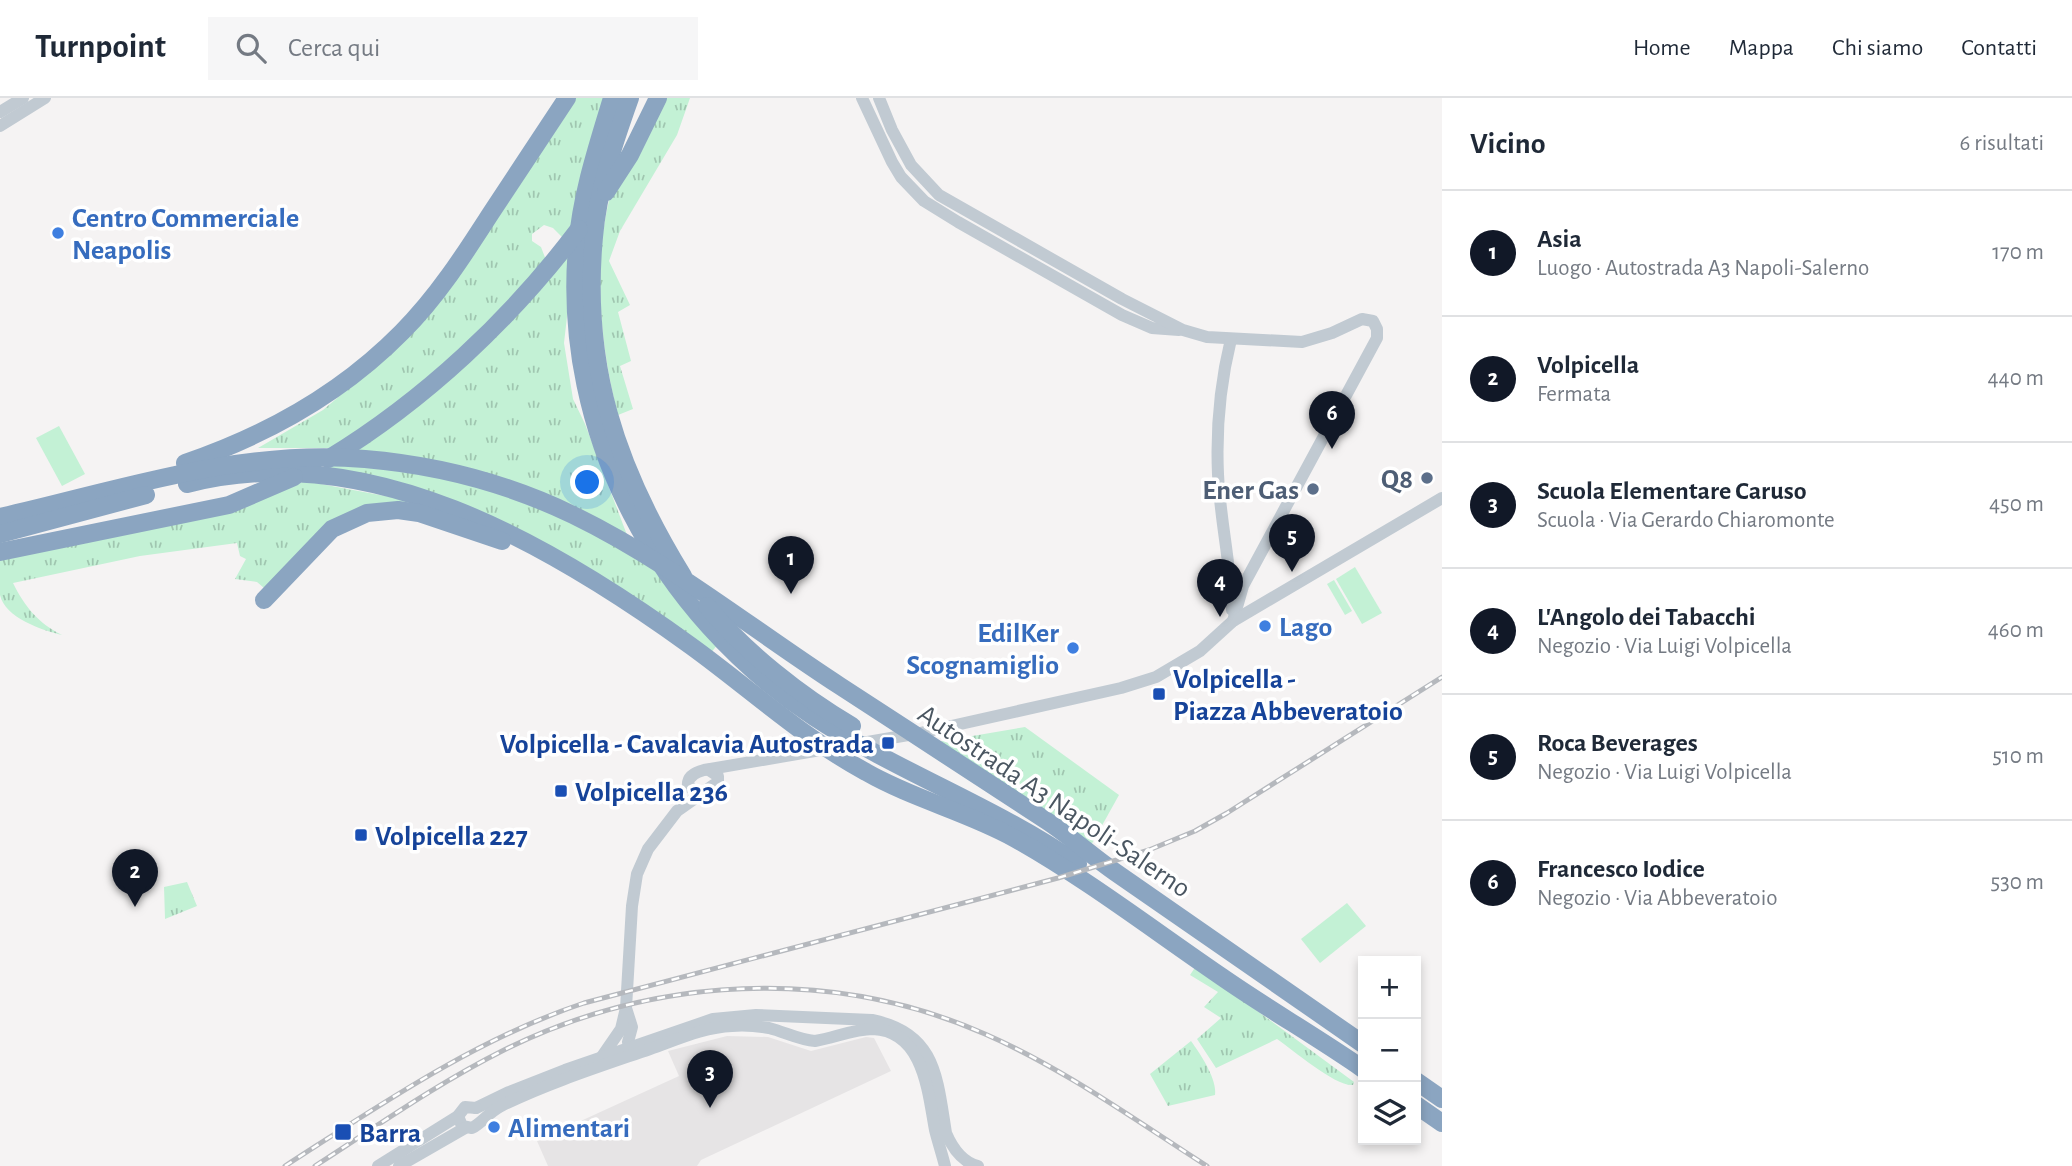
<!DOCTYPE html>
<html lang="it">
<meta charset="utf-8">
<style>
:root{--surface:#fff;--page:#f6f6f7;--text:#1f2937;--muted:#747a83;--line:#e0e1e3;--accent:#111827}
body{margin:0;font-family:"Alegreya Sans",sans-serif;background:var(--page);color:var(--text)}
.controls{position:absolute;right:21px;bottom:21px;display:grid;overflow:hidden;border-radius:0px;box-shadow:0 4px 10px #0003}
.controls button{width:63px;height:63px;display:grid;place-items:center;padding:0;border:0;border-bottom:2px solid var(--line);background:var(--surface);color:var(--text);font:35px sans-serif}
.you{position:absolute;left:588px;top:385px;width:24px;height:24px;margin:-18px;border:5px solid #fff;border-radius:50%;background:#1a73e8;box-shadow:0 0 0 10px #1a73e833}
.badge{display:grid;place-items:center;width:46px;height:46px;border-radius:50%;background:var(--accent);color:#fff;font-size:23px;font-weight:700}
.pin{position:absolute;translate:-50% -58px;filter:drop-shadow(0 2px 4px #0008)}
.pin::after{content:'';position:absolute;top:37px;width:24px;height:21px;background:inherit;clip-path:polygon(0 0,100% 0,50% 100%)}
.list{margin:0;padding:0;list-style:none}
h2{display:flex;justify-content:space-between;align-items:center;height:91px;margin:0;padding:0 28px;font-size:30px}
h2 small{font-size:23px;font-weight:400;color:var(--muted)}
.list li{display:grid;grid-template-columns:46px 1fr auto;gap:21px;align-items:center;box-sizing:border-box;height:126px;padding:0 28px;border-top:2px solid var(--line)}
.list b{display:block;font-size:26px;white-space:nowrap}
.list p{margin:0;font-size:23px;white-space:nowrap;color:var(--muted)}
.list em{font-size:23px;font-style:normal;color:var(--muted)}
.icon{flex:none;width:38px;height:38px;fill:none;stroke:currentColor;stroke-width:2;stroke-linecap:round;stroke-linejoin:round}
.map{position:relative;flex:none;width:1442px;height:1068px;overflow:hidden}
header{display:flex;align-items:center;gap:42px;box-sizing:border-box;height:98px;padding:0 35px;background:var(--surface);border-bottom:2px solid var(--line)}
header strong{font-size:33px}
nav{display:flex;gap:38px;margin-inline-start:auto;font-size:24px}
.search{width:490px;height:63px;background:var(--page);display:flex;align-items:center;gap:18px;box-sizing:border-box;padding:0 24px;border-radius:0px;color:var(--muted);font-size:26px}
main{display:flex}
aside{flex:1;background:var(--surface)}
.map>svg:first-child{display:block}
.education{fill:#e6e4e5}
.grass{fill:url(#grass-tufts)}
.garden{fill:#c3f1d5}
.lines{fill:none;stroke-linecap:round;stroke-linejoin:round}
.tertiary{stroke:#c1cad2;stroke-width:12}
.motorway{stroke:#8ba5c1;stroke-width:18}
.rail-casing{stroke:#b5b8bd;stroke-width:5}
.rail{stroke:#fff;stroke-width:2.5;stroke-dasharray:8;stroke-linecap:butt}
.shop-dot{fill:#3f7fe0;stroke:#fff;stroke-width:2.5}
.service-dot{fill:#5c6f8a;stroke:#fff;stroke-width:2.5}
.transit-dot{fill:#1a4fb4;stroke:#fff;stroke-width:2.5}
.labels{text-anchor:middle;stroke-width:7;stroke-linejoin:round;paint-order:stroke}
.shop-label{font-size:28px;font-weight:bold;fill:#366cbe;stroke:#fff;text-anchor:start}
.service-label{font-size:28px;font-weight:bold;fill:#4e5e75;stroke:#fff;text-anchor:end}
.transit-label{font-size:28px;font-weight:bold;fill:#164399;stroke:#fff;text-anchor:start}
.street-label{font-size:28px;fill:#4a5661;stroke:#fff}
</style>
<header>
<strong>Turnpoint</strong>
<div class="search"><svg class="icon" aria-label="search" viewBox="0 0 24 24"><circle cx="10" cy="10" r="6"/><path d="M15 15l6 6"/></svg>Cerca qui</div>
<nav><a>Home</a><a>Mappa</a><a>Chi siamo</a><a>Contatti</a></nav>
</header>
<main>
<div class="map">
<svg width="1442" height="1068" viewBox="0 0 1442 1068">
<defs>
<pattern id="grass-tufts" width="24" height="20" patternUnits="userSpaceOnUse" patternTransform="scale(1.75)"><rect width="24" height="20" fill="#c3f1d5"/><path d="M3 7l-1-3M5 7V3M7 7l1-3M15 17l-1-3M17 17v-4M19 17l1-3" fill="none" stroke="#a0c6b0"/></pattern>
</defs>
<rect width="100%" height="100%" fill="#f5f3f3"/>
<path class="education" d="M727,938L768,939L811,953L866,939L874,940L891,973L701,1062L697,1068H548L537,1043L679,978L668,953Z"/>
<g class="grass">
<path d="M574,0H605L572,127L562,139L553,130L544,127L532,136V143L541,149L546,162L483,229L451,259L392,309L332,350H258L323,312L401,246Z"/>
<path d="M661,0H690L677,37L620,133L609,163L630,207L618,214L631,263L620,268L633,311L618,317C600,249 592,164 611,95C614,85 621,75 626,66C637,44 649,22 661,0Z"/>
<path d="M569,155L568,210L564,245L573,301L585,326L627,437L602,424L357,353L424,302Z"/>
<path d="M330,366L367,367L473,386L580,426L657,471L718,546L710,556L534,443L321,371Z"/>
<path d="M305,383L428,406L366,409L264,490L257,484L235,481L246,461L240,458L237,445L140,458L13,485C25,509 38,525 62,537C42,532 5,520 0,497C0,485 0,470 0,458L277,394Z"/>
<path d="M1025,629L1119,697L1090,749L931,645Z"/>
<path d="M187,784L197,808L165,821L164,789Z"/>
<path d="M1196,868L1354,984L1353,987C1336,989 1293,952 1277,941L1216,970L1197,941L1221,920L1204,909L1218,894L1190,877Z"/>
<path d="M1191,943C1201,957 1217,981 1215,997L1168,1008L1150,976Z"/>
</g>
<g class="garden">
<path d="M59,328L85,376L62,388L36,340Z"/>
<path d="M1355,469L1382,515L1362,526L1336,481Z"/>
<path d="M1334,482L1352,513L1345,517L1327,486Z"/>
<path d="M1347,805L1366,828L1320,865L1301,841Z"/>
</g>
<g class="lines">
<g class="tertiary">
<path d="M862,0L892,64L901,79L924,103L958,124L1122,217L1152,230L1179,232"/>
<path d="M879,0L892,32L911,67L939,97L1122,201L1183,232L1207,239L1302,244L1332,235L1362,221L1373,223L1377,231V240L1243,488L1233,523"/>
<path d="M0,14L23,0"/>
<path d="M0,28L45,0"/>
<path d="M1231,241C1220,286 1216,331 1218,376C1220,422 1231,466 1232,512"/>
<path d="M706,694L698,695L688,688C687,678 696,674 704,672L920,635L1121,590L1156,579L1200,553L1233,523L1442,400"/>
<path d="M626,910L632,929L628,944"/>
<path d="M601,960L621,931L626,910L632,808L637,776L648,751L677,713L718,684V678L709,672"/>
<path d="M476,1010L509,994L565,972L713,921L756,917L872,922C936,935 937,979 946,1035C952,1049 962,1064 978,1068"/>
<path d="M458,1018L462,1028L472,1030C482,1025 488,1015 501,1008C548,985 601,968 650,951C676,942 704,929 732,928C744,927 757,928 769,930C785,934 799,942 815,943C834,940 854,931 873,931C924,933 928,995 935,1032C938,1044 942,1056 945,1068"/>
<path d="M378,1068L458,1018L465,1009L476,1010"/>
<path d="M399,1068L465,1030"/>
</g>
<g class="motorway">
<path d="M612,0C597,49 581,98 577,149C561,336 659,517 814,619C898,674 994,708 1078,766"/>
<path d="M630,0C614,45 598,91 594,139C582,268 616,369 683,478"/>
<path d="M606,94L630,57L658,0"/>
<path d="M328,361C425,302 511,221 579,131"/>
<path d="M185,365C267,337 341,296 402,234C437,199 464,157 491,115C516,77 542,38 567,0"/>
<path d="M187,386C368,339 550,446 691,548C749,590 803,640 866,674C913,701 967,714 1014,740C1087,781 1153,832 1222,879C1268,911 1317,939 1363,971"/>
<path d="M0,419C120,392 240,350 365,361C436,367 509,386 573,417C668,463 752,531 840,588C909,633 979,678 1047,723C1071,739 1092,758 1115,774C1198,832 1281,889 1363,946"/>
<path d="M0,436L146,397"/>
<path d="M0,454L229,407L294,379"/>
<path d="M264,502L332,431L367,415L398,412L419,415L502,443"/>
<path d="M707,508C745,554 801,598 852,628"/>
<path d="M1416,983L1442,1001"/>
<path d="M1416,1007L1442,1025"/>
</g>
<g class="rail-casing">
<g id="rail">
<path d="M285,1068C380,1007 476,941 584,905L1058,780L1149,752L1195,733L1227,715L1442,579"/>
<path d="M315,1068C377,1028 438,985 504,952C653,878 831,868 985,936C1063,970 1135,1022 1207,1068"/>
</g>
</g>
<use href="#rail" class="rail"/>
</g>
<g class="shop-dot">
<circle cx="58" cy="135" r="7"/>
<circle cx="1265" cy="528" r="7"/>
<circle cx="1073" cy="550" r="7"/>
<circle cx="494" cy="1029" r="7"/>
</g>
<g class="service-dot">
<circle cx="1427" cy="380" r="7"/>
<circle cx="1313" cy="391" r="7"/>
</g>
<g class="transit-dot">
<rect x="1152" y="589" width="14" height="14" rx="3.5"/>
<rect x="881" y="638" width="14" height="14" rx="3.5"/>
<rect x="554" y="686" width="14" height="14" rx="3.5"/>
<rect x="354" y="730" width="14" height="14" rx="3.5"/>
<rect x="334" y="1025" width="18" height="18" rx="3.5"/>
</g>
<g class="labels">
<g class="shop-label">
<text x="72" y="129">Centro Commerciale<tspan x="72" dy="32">Neapolis</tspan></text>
<text x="1279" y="538">Lago</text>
<text x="1059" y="544" text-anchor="end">EdilKer<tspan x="1059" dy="32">Scognamiglio</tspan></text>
<text x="508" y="1039">Alimentari</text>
</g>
<g class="service-label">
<text x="1413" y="390">Q8</text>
<text x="1299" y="401">Ener Gas</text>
</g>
<g class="transit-label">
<text x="1173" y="590">Volpicella -<tspan x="1173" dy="32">Piazza Abbeveratoio</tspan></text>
<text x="874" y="655" text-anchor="end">Volpicella - Cavalcavia Autostrada</text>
<text x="575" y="703">Volpicella 236</text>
<text x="375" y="747">Volpicella 227</text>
<text x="359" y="1044">Barra</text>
</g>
<g class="street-label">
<text transform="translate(1055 702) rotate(34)" y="10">Autostrada A3 Napoli-Salerno</text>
</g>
</g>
</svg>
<div class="controls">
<button>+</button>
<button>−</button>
<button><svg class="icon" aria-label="layers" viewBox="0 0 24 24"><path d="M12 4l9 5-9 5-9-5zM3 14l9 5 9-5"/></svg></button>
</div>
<div class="you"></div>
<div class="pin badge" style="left:791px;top:496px">1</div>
<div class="pin badge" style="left:135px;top:809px">2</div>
<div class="pin badge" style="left:710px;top:1010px">3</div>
<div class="pin badge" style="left:1220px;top:519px">4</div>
<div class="pin badge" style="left:1292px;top:474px">5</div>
<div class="pin badge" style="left:1332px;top:351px">6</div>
</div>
<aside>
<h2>Vicino<small>6 risultati</small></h2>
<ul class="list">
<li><span class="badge">1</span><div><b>Asia</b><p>Luogo · Autostrada A3 Napoli-Salerno</p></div><em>170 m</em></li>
<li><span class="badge">2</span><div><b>Volpicella</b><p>Fermata</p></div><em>440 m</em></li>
<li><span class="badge">3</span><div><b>Scuola Elementare Caruso</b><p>Scuola · Via Gerardo Chiaromonte</p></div><em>450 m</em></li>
<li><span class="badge">4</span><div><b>L'Angolo dei Tabacchi</b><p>Negozio · Via Luigi Volpicella</p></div><em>460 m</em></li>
<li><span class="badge">5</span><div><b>Roca Beverages</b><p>Negozio · Via Luigi Volpicella</p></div><em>510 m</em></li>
<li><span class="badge">6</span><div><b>Francesco Iodice</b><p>Negozio · Via Abbeveratoio</p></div><em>530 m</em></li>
</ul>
</aside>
</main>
